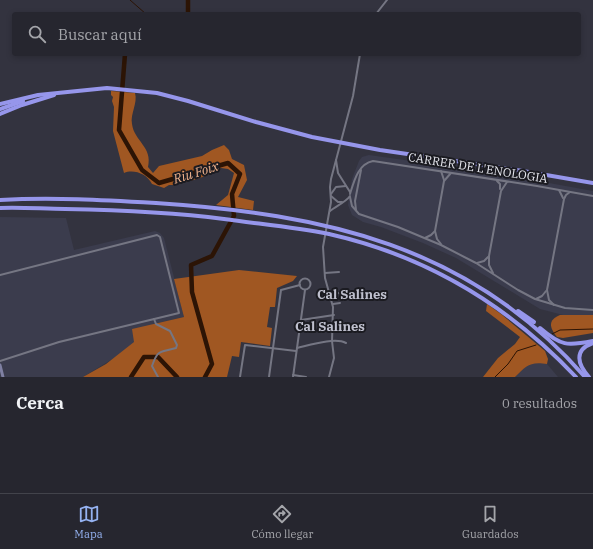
<!DOCTYPE html>
<html lang="es">
<meta charset="utf-8">
<style>
:root{--surface:#26262f;--page:#2e2e37;--text:#f1f3f6;--muted:#a4a5aa;--line:#42434b;--accent:#95b2f1}
body{margin:0;font-family:"IBM Plex Serif",serif;background:var(--page);color:var(--text)}
.list{margin:0;padding:0;list-style:none}
h2{display:flex;justify-content:space-between;align-items:center;height:52px;margin:0;padding:0 16px;font-size:17px}
h2 small{font-size:13px;font-weight:400;color:var(--muted)}
.icon{flex:none;width:22px;height:22px;fill:none;stroke:currentColor;stroke-width:2;stroke-linecap:round;stroke-linejoin:round}
.map{position:relative;flex:none;width:593px;height:377px;overflow:hidden}
.search{position:absolute;background:var(--surface);box-shadow:0 2px 6px #0003;left:12px;right:12px;top:12px;height:44px;display:flex;align-items:center;gap:10px;box-sizing:border-box;padding:0 14px;border-radius:4px;color:var(--muted);font-size:15px}
.sheet{height:116px;background:var(--surface)}
nav{display:flex;justify-content:space-around;align-items:center;box-sizing:border-box;height:56px;border-top:1px solid var(--line);background:var(--surface);font-size:11px;color:var(--muted)}
nav a{display:grid;justify-items:center;gap:2px}
nav .on{color:var(--accent)}
.map>svg:first-child{display:block}
.built{fill:#3b3c4d}
.forest{fill:#a05722}
.lines{fill:none;stroke-linecap:round;stroke-linejoin:round}
.stream{stroke:#2c1405;stroke-width:1}
.river{stroke:#2c1405;stroke-width:4.5}
.street{stroke:#757683;stroke-width:2}
.secondary{stroke:#7f80a2;stroke-width:3}
.highway{stroke:#9696eb;stroke-width:4}
.labels{text-anchor:middle;stroke-width:4;stroke-linejoin:round;paint-order:stroke}
.street-label{font-size:12px;fill:#e7e8ef;stroke:#1b1b21}
.water-label{font-size:13px;font-style:italic;fill:#f2b48e;stroke:#1b1b21}
.neighbourhood-label{font-size:13px;font-weight:bold;fill:#bfc0ce;stroke:#1b1b21}
</style>
<div class="map">
<svg width="593" height="377" viewBox="0 0 593 377">
<rect width="100%" height="100%" fill="#33333f"/>
<g class="built">
<path d="M369,155L489,172L593,191V315H563L540,309L456,258L423,243L381,227L363,222L352,215L348,205L352,179L359,161L362,157Z"/>
<path d="M0,217L66,218L74,250L155,231L160,233L164,238L184,317L153,324L155,333L83,377H0Z"/>
<path d="M537,362L547,364L558,377H515L527,365Z"/>
</g>
<g class="forest">
<path d="M111,91L135,93C138,103 130,114 132,124C134,141 153,147 148,167L153,173L159,166L202,156L212,150L224,145L229,150L232,159L244,165L247,180L238,197L254,201L253,210L216,205L228,195L234,173L228,169L221,168C207,176 192,182 176,183L174,185H169L164,188L152,184C147,174 134,169 124,173L113,131L114,107L112,101L113,97L111,95Z"/>
<path d="M239,270L297,276L293,281L277,288L275,307H270L267,327L272,328L270,346L241,342L239,357L232,356L227,377H83L106,364L134,342L132,329L184,317L174,279Z"/>
<path d="M487,304L501,314L545,351L548,359L547,364C530,361 526,366 515,377H483L498,358L515,344L520,337L486,311Z"/>
<path d="M560,315H593V333L563,338L557,337C549,327 548,320 560,315Z"/>
</g>
<g class="lines">
<g class="stream">
<path d="M130,0L146,14"/>
<path d="M552,334L560,330L593,329"/>
<path d="M495,377L508,364L517,351L536,345"/>
</g>
<g class="river">
<path d="M188,14V0"/>
<path d="M125,54L119,130L142,170L159,183L228,163L240,174L232,194L234,216L212,256L191,265L192,292L212,364L205,377"/>
<path d="M131,377L144,357H158L177,377"/>
</g>
<g class="street">
<path d="M376,14L387,0"/>
<path d="M336,160L338,173L350,192"/>
<path d="M441,171L444,180"/>
<path d="M497,181L500,184V189"/>
<path d="M559,190L563,198"/>
<path d="M331,194L336,187L346,186"/>
<path d="M350,194C354,181 358,164 373,161L537,186L593,196"/>
<path d="M331,196L338,202H342"/>
<path d="M350,197L352,206L359,214L398,227L441,245L476,263L518,290L535,299L565,308L593,310"/>
<path d="M356,210L355,201L361,170"/>
<path d="M330,211C336,206 346,202 350,196"/>
<path d="M425,238L431,235L435,231"/>
<path d="M441,244L437,239L435,231L444,181L451,173"/>
<path d="M477,263L484,261L488,257"/>
<path d="M325,273L339,272"/>
<path d="M493,273L489,265V256L501,191L507,182"/>
<path d="M0,275L157,235L160,237L179,313L59,342L0,361"/>
<circle cx="305" cy="284" r="5.5"/>
<path d="M330,295L339,293"/>
<path d="M536,299L542,296L546,291"/>
<path d="M333,304L340,303"/>
<path d="M554,305L549,300L547,290L564,199L566,195L570,192"/>
<path d="M154,319L156,324L170,331L177,345L176,348C159,353 158,349 152,366L158,377"/>
<path d="M301,320L334,315"/>
<path d="M334,321L356,326"/>
<path d="M297,348C310,345 335,337 346,343"/>
<path d="M293,375L306,377"/>
<path d="M240,377L245,345L296,351"/>
<path d="M269,377L281,290L300,285"/>
<path d="M293,377L305,290"/>
<path d="M329,377L334,358L332,341L333,307L325,278L323,247L331,202L330,187L331,179L353,96L360,54"/>
</g>
<path class="secondary" d="M0,365L3,377"/>
<g class="highway">
<path d="M0,104L38,95L107,88L157,93L188,101L256,122L312,137L380,150L523,171L593,183"/>
<path d="M0,109L23,101"/>
<path d="M0,114L22,105L54,95"/>
<path d="M0,200C52,197 104,200 156,203C323,214 470,245 585,377"/>
<path d="M0,208C22,207 44,209 65,209C118,210 171,212 224,219C259,224 294,227 329,234C427,256 507,304 576,377"/>
<path d="M518,311L534,322"/>
<path d="M540,328C561,346 567,346 593,341"/>
<path d="M589,377C578,365 573,350 593,343"/>
</g>
</g>
<g class="labels">
<g class="street-label">
<text transform="translate(478 168) rotate(9)" y="4">CARRER DE L'ENOLOGIA</text>
</g>
<g class="water-label">
<text transform="translate(196 172) rotate(-17)" y="5">Riu Foix</text>
</g>
<g class="neighbourhood-label">
<text x="352" y="299">Cal Salines</text>
<text x="330" y="331">Cal Salines</text>
</g>
</g>
</svg>
<div class="search"><svg class="icon" aria-label="search" viewBox="0 0 24 24"><circle cx="10" cy="10" r="6"/><path d="M15 15l6 6"/></svg>Buscar aquí</div>
</div>
<section class="sheet">
<h2>Cerca<small>0 resultados</small></h2>
<ul class="list">
</ul>
</section>
<nav>
<a class="on"><svg class="icon" aria-label="map" viewBox="0 0 24 24"><path d="M3 6l6-2 6 2 6-2v14l-6 2-6-2-6 2zM9 4v14M15 6v14"/></svg>Mapa</a>
<a><svg class="icon" aria-label="directions" viewBox="0 0 24 24"><path d="M12 3l9 9-9 9-9-9zM9 14v-3h6M13 9l2 2-2 2"/></svg>Cómo llegar</a>
<a><svg class="icon" aria-label="saved" viewBox="0 0 24 24"><path d="M7 4h10v16l-5-4-5 4z"/></svg>Guardados</a>
</nav>
